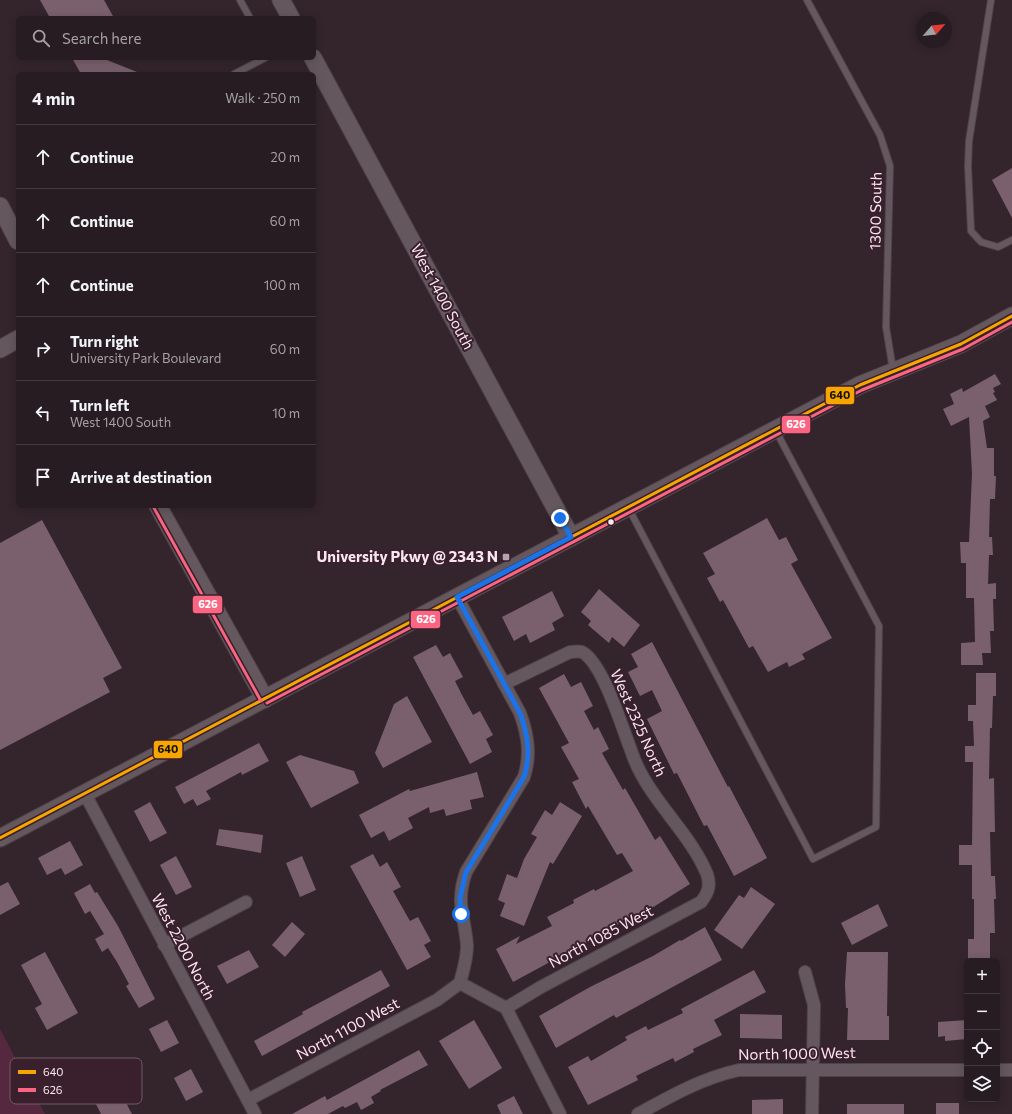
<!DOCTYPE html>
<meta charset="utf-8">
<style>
:root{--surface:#271c21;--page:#2f252a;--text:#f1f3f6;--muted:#a4a1a5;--line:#433a3f}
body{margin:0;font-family:Commissioner,sans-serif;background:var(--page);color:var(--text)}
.controls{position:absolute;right:12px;bottom:12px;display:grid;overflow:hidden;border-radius:6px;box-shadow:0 2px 10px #0003}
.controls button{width:36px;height:36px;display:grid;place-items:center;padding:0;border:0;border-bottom:1px solid var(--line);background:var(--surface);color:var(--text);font:20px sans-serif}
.compass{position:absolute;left:916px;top:12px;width:36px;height:36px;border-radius:50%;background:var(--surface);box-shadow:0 2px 10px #0003;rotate:62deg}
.stop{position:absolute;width:12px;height:12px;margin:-9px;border:3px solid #1a73e8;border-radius:50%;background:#fff}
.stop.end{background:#1a73e8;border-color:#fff;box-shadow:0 1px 4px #0008}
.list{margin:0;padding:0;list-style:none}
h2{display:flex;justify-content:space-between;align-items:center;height:52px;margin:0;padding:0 16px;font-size:17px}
h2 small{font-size:13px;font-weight:400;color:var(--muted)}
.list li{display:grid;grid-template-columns:26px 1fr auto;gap:12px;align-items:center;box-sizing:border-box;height:64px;padding:0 16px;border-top:1px solid var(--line)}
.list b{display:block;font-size:15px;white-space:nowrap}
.list p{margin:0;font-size:13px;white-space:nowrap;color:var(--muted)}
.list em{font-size:13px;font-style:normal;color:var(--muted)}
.icon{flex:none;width:22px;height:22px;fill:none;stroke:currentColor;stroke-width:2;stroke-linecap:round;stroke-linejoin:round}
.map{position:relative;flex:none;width:1012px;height:1114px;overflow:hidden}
.search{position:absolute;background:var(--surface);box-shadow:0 2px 10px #0003;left:16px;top:16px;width:300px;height:44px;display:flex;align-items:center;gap:10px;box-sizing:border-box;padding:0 14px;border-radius:6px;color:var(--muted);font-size:15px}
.panel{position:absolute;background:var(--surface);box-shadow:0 2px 10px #0003;left:16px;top:72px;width:300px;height:436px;border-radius:6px}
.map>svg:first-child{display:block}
.green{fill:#562840}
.building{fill:#79606c}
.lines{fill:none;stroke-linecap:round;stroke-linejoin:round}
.lane-casing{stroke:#4f4249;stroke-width:8}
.street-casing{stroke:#4f4249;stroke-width:14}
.secondary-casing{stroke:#4f4249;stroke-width:19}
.lane{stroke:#64585e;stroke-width:6}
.street{stroke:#64585e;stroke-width:12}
.secondary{stroke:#64585e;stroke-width:17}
.bus-1-casing{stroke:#3a1f2c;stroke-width:6}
.bus-2-casing{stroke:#3a1f2c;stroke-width:6}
.bus-1{stroke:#f7a600;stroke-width:3}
.bus-2{stroke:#fa6682;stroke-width:3}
.route{stroke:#1a73e8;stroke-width:5}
.bus-dot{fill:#f9e7ef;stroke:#3a1f2c;stroke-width:1.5}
.poi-dot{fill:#b4a3ab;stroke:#3a1f2c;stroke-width:1.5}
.labels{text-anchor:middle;stroke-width:4;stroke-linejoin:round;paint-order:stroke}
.street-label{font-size:15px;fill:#f9e7ef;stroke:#3a1f2c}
.poi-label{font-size:15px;font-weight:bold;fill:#f9e7ef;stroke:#3a1f2c;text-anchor:end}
.key{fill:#3a1f2c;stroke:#735b66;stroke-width:1}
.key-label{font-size:11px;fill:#f9e7ef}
.line-badge{stroke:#3a1f2c;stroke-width:1.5}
.badge-label{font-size:11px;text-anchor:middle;font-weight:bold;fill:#fff}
.pale-badge-label{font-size:11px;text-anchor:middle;font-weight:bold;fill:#111}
</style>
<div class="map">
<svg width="1012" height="1114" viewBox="0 0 1012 1114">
<rect width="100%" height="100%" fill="#34252c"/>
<path class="green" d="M0,1029L45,1114H0Z"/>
<g class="building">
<path d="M40,0H104L114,18H50Z"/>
<path d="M72,58H102L142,74H81Z"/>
<path d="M1012,168V218L992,180Z"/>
<path d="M995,374L1001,384L993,388L995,392L993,393L997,400L985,406L990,417L983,421L987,448H994V476H996L995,499H990L989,537H992L993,555H989L988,584L996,583V599H993L994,631H990L991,653H982L983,665H961V643L975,642L974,598H966V563H961L960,542H969L972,474L969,417L951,426L943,409L954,404L950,394L962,388L963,392Z"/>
<path d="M767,518L779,540L786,537L798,560L791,564L832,638L802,654L805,659L789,667L787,662L768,672L753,646L749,648L723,600L720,602L707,578L715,574L703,553Z"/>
<path d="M42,520L122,668L103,678L110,692L0,750V543Z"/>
<path d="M599,589L640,625L624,647L612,637L609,643L588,625L591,621L581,612Z"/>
<path d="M552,591L564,616L552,623L555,630L530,643L526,634L514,641L502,617Z"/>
<path d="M652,642L728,787L729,786L767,858L734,876L707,825L704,826L677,773L674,774L647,719L662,711L652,690L640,696L628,672L638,667L631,654Z"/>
<path d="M436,645L443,657L450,653L463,677L455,681L462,695L473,715L480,711L493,735L486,739L492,752L470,764L413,657Z"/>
<path d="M976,673H996V696H993L992,728H990L989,779L994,778L995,832H990L991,876H995L996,899H994L995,933H990V961H968V939H974V899H972V865H959V845H972L973,762H965V746H974L973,721H968V705H976Z"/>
<path d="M564,674L571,687L581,682L593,706L584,711L594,730L598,727L609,749L602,753L623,790L625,788L655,840L660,836L690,884L655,906L586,940L587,942L513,982L496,949L520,936L516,944L552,926L547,917L574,903L573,900L594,889L595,891L633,871L622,853L617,855L588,806L586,809L572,782L579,779L561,747L569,743L539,688Z"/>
<path d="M407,696L432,742L383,768L375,753L394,704Z"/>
<path d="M259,743L269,761L242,775L241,772L206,791L211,799L197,806L193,799L184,804L175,787Z"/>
<path d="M300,755L354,771L359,783L311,808L286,762Z"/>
<path d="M477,772L484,797L470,800L472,809L446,816L444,809L430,813L429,807L408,818L413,828L389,841L384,831L371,838L359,815L409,789L410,791Z"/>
<path d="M150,802L167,833L150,842L134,811Z"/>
<path d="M560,802L582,816L553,864L550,862L524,926L500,916L505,903L498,900L507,874L517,878L524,859L537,837L531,834L545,810L552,815Z"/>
<path d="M219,829L263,835L261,853L216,845Z"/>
<path d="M70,841L83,865L65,875L61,868L47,875L38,858Z"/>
<path d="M373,854L380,867L387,862L401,887L393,891L410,921L418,917L431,941L424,945L431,957L407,970L350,866Z"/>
<path d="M176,856L192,887L176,895L160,865Z"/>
<path d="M302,856L316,890L300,897L286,863Z"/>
<path d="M8,882L20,904L0,915V886Z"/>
<path d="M90,884L95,893L97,892L118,926L155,999L139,1008L126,986L129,984L117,962L108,948L102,952L95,939L104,934L90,911L85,914L74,893Z"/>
<path d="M751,887L775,904L742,949L714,930L739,895L744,898Z"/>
<path d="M878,904L888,926L852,945L841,923Z"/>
<path d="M292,922L305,934L285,957L272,945Z"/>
<path d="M705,927L722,960L616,1018L614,1015L556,1048L539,1016L590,987L653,956L680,940L681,941Z"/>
<path d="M249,950L259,967L227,984L217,966Z"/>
<path d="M45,952L78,1013L47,1030L35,1008L42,1004L21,965Z"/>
<path d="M847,952H888L887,1016H889V1040H847L848,1008H846L845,984Z"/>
<path d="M381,970L390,986L262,1056L254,1041L303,1014L302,1012Z"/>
<path d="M754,970L766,992L714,1020L722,1035L693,1049L694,1052L675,1062L673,1058L636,1076L638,1080L588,1105L568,1067L588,1056L591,1061L627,1040L625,1037L646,1026L648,1030L683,1013L681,1009Z"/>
<path d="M740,1014L782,1015V1039L740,1038Z"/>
<path d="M167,1020L179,1043L161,1052L149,1029Z"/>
<path d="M474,1020L502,1068L469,1089L439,1041Z"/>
<path d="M967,1020V1039L945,1041V1036L938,1037V1022Z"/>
<path d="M419,1050L428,1065L380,1090L381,1091L371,1097L374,1103L361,1110L357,1102L345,1108L343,1106L328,1114H292L325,1096L327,1100Z"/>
<path d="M103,1060L119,1090L132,1114H101L80,1073Z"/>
<path d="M191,1069L203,1092L186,1101L174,1078Z"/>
<path d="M514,1096L523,1114H501L497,1105Z"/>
<path d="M783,1099V1114H752V1100Z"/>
<rect x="936" y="1103" width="23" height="11"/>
<rect x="847" y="1104" width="57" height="10"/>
</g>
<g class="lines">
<g class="lane-casing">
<g id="lane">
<path d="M240,0L250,18"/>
<path d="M807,0L880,135L890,166L886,327L893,370"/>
<path d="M991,0L969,141L968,166L971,231L981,242L998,247L1012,240"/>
<path d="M234,74L265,58"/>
<path d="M629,509L813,859L876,827L879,626L776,431"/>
</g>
</g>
<g class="street-casing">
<g id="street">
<path d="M457,597L520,713C528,735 531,755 524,777L466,872C455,904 465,916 467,946C467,959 463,971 460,983"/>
<path d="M504,684L570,652C573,652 579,651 582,652C604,663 625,737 635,761C652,802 690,833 707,874C711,886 708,893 701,902L541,987L506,1008"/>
<path d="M85,794L255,1114"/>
<path d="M164,945L246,902"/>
<path d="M805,972L814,1005L812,1114"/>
<path d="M460,983L506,1008L560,1114"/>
<path d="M997,1070H1012"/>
<path d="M248,1100L437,1000L460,983"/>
<path d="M638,1114C671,1096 702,1078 739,1070H967"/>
</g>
</g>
<g class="secondary-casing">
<g id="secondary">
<path d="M281,0L291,18"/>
<path d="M313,58L571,537"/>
<path d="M0,206L18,241"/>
<path d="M0,349L18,339"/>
<path d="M158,506L265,699"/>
<path d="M0,838L860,385L961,344L1012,316"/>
</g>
</g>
<use href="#lane" class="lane"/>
<use href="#street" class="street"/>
<use href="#secondary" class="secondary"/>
<g class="bus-1-casing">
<path id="bus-1" d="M0,838L860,385L961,344L1012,316"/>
</g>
<g class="bus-2-casing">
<g id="bus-2">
<path d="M154,508L261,701"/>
<path d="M267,703L862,390L963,349L1012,322"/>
</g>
</g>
<use href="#bus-1" class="bus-1"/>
<use href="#bus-2" class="bus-2"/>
</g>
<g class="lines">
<path class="route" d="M461,914L460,898L466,872L524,777C531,755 528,735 520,713L457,597L571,537L560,518"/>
</g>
<circle class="bus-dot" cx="611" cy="522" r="3.5"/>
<rect class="poi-dot" x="502" y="553" width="8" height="8" rx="2"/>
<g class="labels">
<g class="street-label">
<text transform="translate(876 211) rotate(-89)" y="5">1300 South</text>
<text transform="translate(442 297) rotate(62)" y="5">West 1400 South</text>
<text transform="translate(638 723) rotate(66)" y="5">West 2325 North</text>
<text transform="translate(601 937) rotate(-28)" y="5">North 1085 West</text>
<text transform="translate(183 947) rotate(62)" y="5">West 2200 North</text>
<text transform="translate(348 1029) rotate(-28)" y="5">North 1100 West</text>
<text transform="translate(797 1054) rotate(-1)" y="5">North 1000 West</text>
</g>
<g class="poi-label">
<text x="498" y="562">University Pkwy @ 2343 N</text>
</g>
</g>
<rect x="10" y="1058" width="132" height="46" rx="6" class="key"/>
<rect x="18" y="1070" width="18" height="4" fill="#f7a600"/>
<rect x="18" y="1088" width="18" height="4" fill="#fa6682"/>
<g class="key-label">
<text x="43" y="1076">640</text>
<text x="43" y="1094">626</text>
</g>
<g class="line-badge">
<rect x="825" y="386" width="30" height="19" rx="4" fill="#f7a600"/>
<rect x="781" y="415" width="30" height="19" rx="4" fill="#fa6682"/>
<rect x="192" y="595" width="31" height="19" rx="4" fill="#fa6682"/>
<rect x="410" y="610" width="31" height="19" rx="4" fill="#fa6682"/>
<rect x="153" y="740" width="30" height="19" rx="4" fill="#f7a600"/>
</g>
<g class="badge-label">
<text x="796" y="428">626</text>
<text x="208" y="608">626</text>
<text x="426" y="623">626</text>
</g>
<g class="pale-badge-label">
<text x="840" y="399">640</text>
<text x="168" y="753">640</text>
</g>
</svg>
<div class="controls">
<button>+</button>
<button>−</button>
<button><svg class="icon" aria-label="locate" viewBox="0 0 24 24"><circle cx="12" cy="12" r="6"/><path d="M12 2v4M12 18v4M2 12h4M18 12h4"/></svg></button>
<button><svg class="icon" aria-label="layers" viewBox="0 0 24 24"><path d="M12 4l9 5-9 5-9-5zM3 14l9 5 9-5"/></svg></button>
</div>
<svg class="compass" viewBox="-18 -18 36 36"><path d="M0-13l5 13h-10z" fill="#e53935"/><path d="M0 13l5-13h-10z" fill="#a4a1a5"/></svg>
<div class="stop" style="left:461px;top:914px"></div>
<div class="stop end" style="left:560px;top:518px"></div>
<div class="search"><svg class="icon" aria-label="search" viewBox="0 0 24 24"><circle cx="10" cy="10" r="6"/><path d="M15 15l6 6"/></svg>Search here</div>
<section class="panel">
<h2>4 min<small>Walk · 250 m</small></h2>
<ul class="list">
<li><svg class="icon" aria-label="ahead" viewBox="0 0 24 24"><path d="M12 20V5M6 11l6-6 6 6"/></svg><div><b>Continue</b></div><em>20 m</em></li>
<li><svg class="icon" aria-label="ahead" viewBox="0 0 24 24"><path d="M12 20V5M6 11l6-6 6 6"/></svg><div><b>Continue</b></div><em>60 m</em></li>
<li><svg class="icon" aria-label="ahead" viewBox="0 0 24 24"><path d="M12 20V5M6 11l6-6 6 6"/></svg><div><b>Continue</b></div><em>100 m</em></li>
<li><svg class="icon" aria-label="right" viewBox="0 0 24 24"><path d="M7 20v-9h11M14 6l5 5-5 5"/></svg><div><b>Turn right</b><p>University Park Boulevard</p></div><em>60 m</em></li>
<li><svg class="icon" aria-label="left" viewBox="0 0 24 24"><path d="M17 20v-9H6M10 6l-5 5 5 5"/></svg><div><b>Turn left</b><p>West 1400 South</p></div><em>10 m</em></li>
<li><svg class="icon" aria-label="arrive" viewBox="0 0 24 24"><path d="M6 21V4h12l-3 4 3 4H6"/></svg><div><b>Arrive at destination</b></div></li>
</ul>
</section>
</div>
